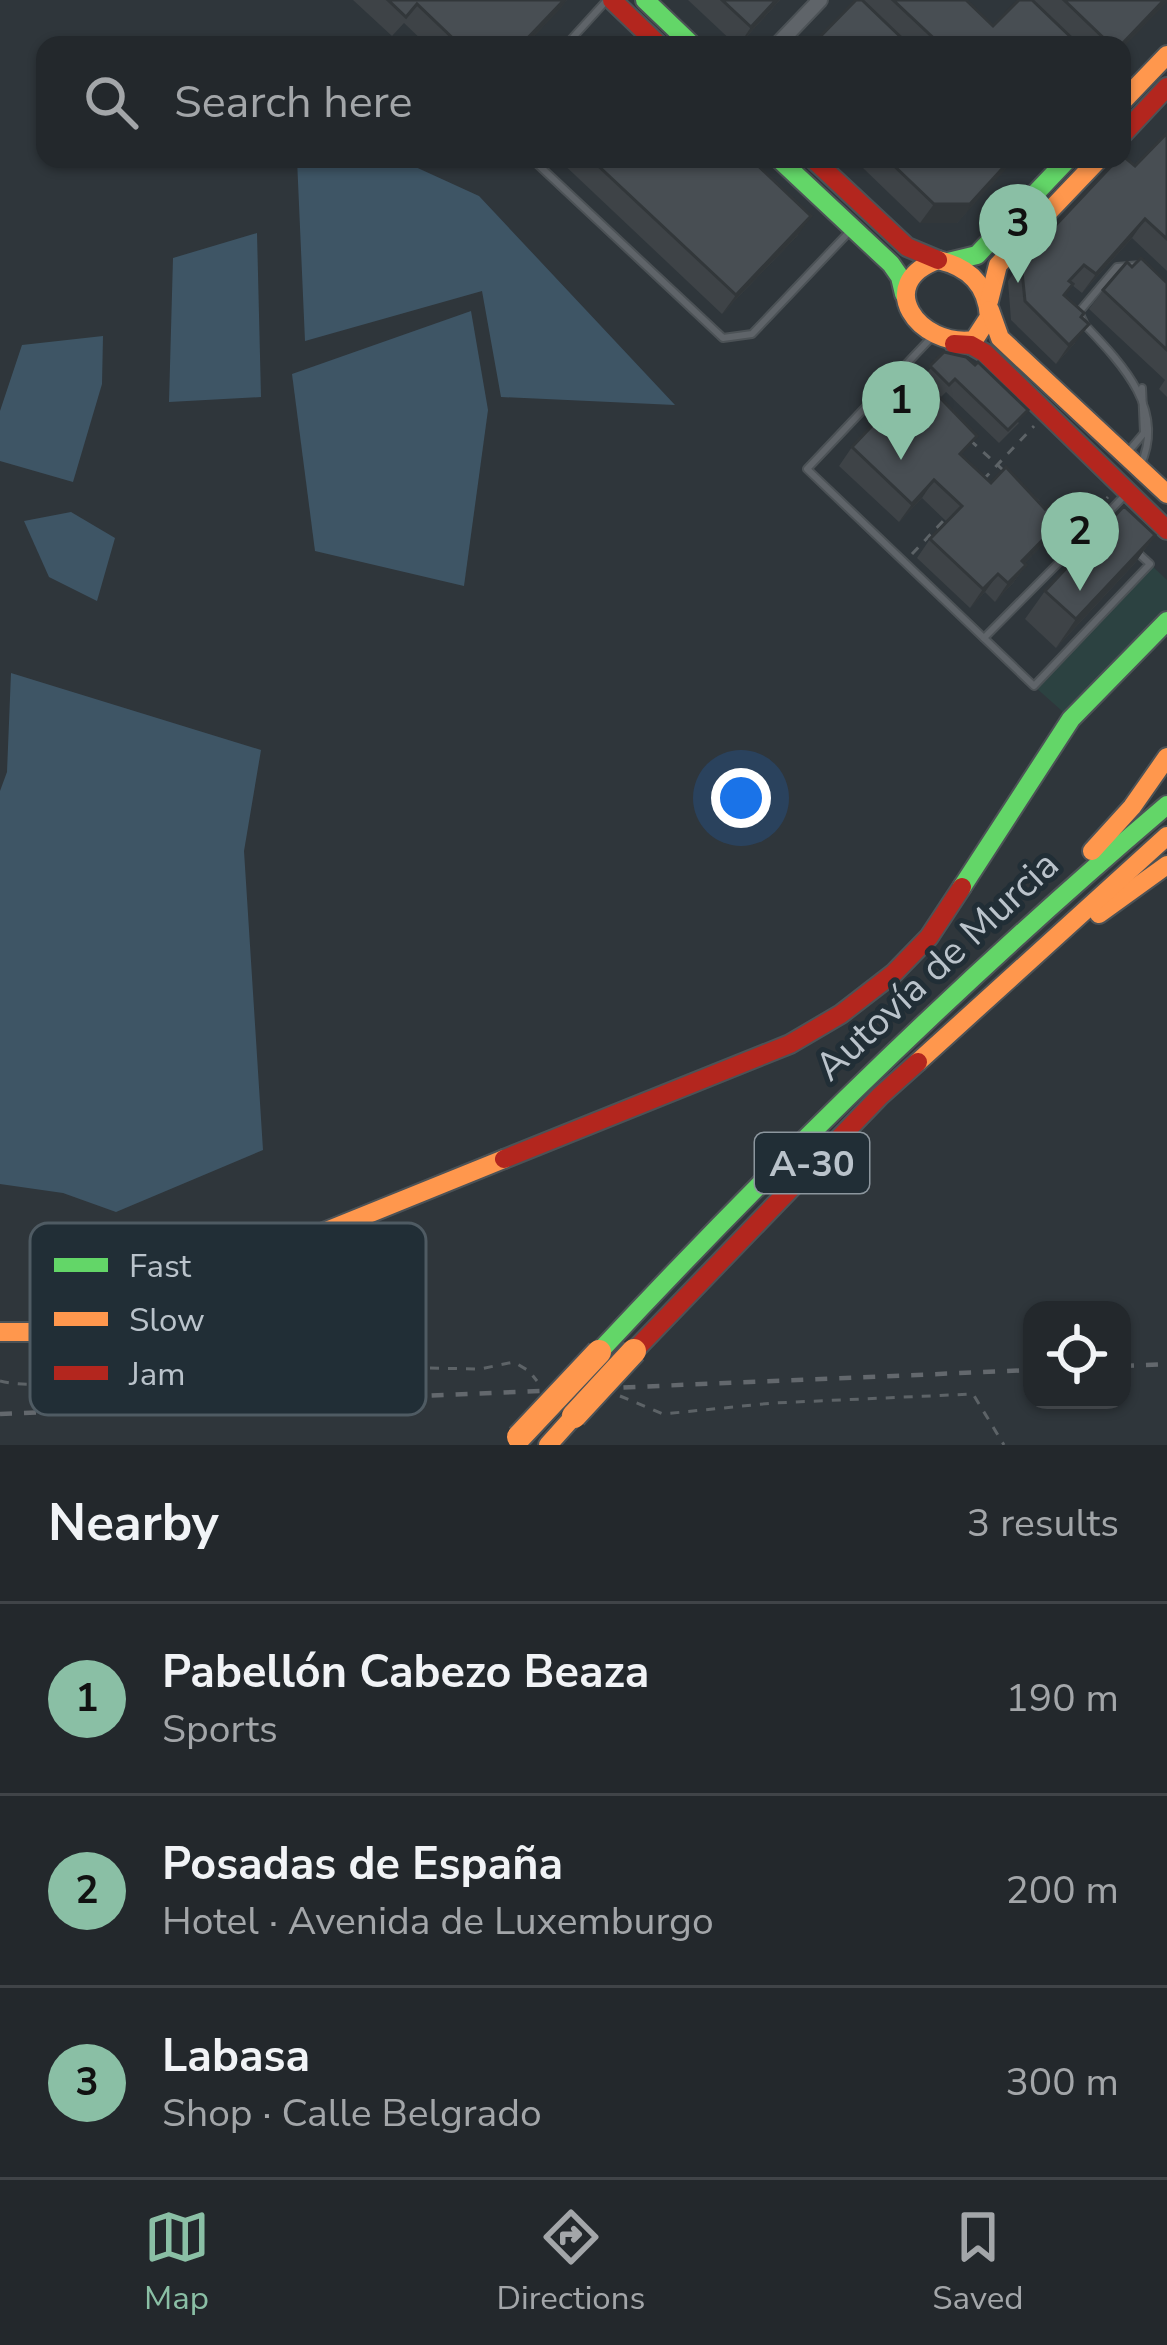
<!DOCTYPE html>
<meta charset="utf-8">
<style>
:root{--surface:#23282c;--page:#2b3034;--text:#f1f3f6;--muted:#a3a6a9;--line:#404448;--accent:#8abfa5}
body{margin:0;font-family:"Nunito Sans",sans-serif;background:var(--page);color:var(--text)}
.controls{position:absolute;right:36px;bottom:36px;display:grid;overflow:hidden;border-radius:24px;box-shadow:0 3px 9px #0004}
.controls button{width:108px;height:108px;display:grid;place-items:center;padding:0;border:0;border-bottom:3px solid var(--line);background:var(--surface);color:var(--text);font:60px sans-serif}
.you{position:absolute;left:741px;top:798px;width:42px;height:42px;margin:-30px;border:9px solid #fff;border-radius:50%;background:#1a73e8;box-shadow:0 0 0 18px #1a73e833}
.badge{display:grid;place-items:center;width:78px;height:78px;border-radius:50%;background:var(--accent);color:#111;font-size:39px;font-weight:700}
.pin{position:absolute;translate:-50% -99px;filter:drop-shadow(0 3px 6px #0008)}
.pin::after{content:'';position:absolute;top:63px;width:42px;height:36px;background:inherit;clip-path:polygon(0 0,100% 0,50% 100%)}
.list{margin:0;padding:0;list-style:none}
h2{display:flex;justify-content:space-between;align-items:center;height:156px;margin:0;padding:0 48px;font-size:51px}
h2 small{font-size:39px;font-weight:400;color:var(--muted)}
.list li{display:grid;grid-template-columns:78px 1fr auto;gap:36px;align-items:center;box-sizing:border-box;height:192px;padding:0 48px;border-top:3px solid var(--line)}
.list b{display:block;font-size:45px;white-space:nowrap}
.list p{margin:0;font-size:39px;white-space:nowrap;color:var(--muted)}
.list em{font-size:39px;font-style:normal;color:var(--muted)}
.icon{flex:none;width:66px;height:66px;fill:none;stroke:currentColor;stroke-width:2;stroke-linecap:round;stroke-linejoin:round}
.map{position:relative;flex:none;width:1167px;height:1445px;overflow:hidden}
.search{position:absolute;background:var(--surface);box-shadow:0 3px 9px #0004;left:36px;right:36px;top:36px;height:132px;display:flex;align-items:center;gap:30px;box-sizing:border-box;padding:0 42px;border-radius:24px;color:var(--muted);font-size:45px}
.sheet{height:732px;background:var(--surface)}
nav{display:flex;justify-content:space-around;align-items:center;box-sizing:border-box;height:168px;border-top:3px solid var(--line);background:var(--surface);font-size:33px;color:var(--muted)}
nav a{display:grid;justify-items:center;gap:6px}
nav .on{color:var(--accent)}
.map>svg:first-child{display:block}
.green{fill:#2c4241}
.water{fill:#3e5565}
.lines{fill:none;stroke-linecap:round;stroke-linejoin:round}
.lane-casing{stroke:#4c5256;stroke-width:10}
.street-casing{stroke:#4c5256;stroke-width:18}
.fast-casing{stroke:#4c5256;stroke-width:22}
.slow-casing{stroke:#4c5256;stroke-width:22}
.jam-casing{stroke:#4c5256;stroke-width:22}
.path{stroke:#5d6367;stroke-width:3;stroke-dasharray:9 9;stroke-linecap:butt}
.lane{stroke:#5f6469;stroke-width:6}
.street{stroke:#5f6469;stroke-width:14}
.fast{stroke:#63d668;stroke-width:18}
.slow{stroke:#ff974d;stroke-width:18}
.jam{stroke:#b3261e;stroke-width:18}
.rail{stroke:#63686d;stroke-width:4.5;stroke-dasharray:12 12;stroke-linecap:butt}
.slow-bridge-casing{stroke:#4b5257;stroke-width:28;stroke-linecap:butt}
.slow-bridge{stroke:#ff974d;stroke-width:24}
.wall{fill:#3e4347}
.shaded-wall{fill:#32373a}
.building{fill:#484e53;stroke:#32373a;stroke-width:3}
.labels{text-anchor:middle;stroke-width:10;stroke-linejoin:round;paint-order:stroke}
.shield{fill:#212e36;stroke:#8c969e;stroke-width:3}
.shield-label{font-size:36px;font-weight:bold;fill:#bac3cb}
.street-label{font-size:39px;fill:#bac3cb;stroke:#212e36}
.key{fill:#212e36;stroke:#4f5b63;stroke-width:3}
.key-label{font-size:33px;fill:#bac3cb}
</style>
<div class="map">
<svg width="1167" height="1445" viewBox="0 0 1167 1445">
<rect width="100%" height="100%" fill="#2f363b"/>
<path class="green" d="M1150,564L1167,580V615L1071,719L1034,686Z"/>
<g class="water">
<path d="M297,159H398L479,196L675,405L501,397L482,291L305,341Z"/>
<path d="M257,233L261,397L169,402L173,258Z"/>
<path d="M471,311L488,410L464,586L315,551L292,374Z"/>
<path d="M103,336L102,384L73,482L0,461V411L22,345Z"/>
<path d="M71,512L115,538L97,601L49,577L24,521Z"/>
<path d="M11,673L261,750L244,851L263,1150L116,1212L63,1193L0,1184V791L7,772Z"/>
</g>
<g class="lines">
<g class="lane-casing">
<g id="lane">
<path d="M566,45L607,0"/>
<path d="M532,159L723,338L752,334L850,231"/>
<path d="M930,339L807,469L1034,686L1150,564L1138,553"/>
<path d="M1128,452L1144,433L1142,388"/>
<path d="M1140,466C1167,410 1122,364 1085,325L1079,312L1117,267L1141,265"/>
<path d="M1103,518L1127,493"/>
<path d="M984,638L1103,518L1112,527"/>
</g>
</g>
<g class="street-casing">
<path id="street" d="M777,45L820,0"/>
</g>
<g class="fast-casing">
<g id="fast">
<path d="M645,0L692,45"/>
<path d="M779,159L891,264L900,277L904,294"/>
<path d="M948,262L977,255L1068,159"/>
<path d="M962,887L1071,719L1167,621"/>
<path d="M599,1352C779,1159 966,976 1167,805"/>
</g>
</g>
<g class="slow-casing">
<g id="slow">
<path d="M1122,102L1167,55"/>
<path d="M938,260C969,267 987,285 989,317L974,340C918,348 873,283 938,260Z"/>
<path d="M989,301L998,265L1099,159"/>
<path d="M990,310L1000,338L1167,494"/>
<path d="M1092,851L1132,807L1167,757"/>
<path d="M1099,914L1167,865"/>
<path d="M918,1062L1167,836"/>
<path d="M0,1332H51L114,1317L504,1159"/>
<path d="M548,1445L574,1416"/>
</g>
</g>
<g class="jam-casing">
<g id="jam">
<path d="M612,0L659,45"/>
<path d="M1122,135L1167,87"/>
<path d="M813,159L907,247L938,260"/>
<path d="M954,344L971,345L985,353L1167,530"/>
<path d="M504,1159L790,1044L841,1014L894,973L929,937L962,887"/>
<path d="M634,1351L880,1096L918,1062"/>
</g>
</g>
<g class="path">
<path d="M970,440L1003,470"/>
<path d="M983,480L1034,426"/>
<path d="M1032,496L1047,510"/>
<path d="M1094,511L1108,497"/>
<path d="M1059,520L1074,534"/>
<path d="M912,554L947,517"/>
<path d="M0,1381C45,1392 96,1373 140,1369C165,1366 191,1376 215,1366C230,1361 235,1343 247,1334L377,1367L480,1369L514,1362L529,1371L537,1381"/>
<path d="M620,1396L663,1414L773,1403L973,1394L1004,1445"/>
</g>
<use href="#lane" class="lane"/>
<use href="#street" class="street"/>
<use href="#fast" class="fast"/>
<use href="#slow" class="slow"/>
<use href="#jam" class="jam"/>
<g class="rail">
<path d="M1122,1366L1167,1364"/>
<path d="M0,1414L1032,1370"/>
</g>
<g class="slow-bridge-casing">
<g id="slow-bridge">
<path d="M574,1416L634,1351"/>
<path d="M519,1437L599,1352"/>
</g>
</g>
<use href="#slow-bridge" class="slow-bridge"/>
</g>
<g class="wall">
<path d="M353,0H567L526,45H427L404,23L392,36Z"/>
<path d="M688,0H780L739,45H736Z"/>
<path d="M856,0H966L993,26L1019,0H1167L1122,45H812Z"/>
<path d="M1167,133V271L1132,238L1082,293L1072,285L1065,295L1081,317L1075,343L1056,364L1011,320L1008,281L1021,262L1135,166Z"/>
<path d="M558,159H751L798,235L722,314Z"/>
<path d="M868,159H1012L957,223H920L862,167Z"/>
<path d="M1132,267L1167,283V397L1159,389L1165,380L1089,309L1103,290Z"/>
<path d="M944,352L1019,423L999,443L946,392L940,398L962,456L991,483L1062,520L1049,538L1024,564L1026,565L1013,583L995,602L985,592L970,608L917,558L930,539L947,522L922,498L899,522L839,466L852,447L922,379Z"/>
<path d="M1155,535L1135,563L1056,648L1025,619L1045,591Z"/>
</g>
<g class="shaded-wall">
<path d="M564,0H567L562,7L526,45H521Z"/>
<path d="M776,0H780L739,45L751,27Z"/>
<path d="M1164,0H1167V2L1122,49L1121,45Z"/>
<path d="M1011,159H1012L1006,169L957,223H920L934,204Z"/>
<path d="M811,216L798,235L722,314L736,295Z"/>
<path d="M1145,219L1132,238L1082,293L1096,274Z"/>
<path d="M1089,324L1075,343L1056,364L1069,345Z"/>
<path d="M934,480L922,498L899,522L912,504Z"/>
<path d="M1062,520L1049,538L1009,580L1022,561Z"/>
<path d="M1155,535L1135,563L1056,648L1076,619Z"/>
<path d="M1026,565L1013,583L995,602L1008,583Z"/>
<path d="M998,574L985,592L970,608L983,589Z"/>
</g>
<g class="building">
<path d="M388,0H564L521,45H460L417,4L406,17Z"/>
<path d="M722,0H776L751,27Z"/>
<path d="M856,0H862L909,45H812Z"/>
<path d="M893,0H966L993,26L1019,0H1032L1079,45H941Z"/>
<path d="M1064,0H1164L1121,45H1111Z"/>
<path d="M1167,133V239L1145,219L1096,274L1084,265L1069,281L1073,284L1064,295L1084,313L1081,317L1089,324L1069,345L1025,301L1021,262L1118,159H1122V155L1135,166Z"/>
<path d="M591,159H751L811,216L736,295Z"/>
<path d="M887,159H1011L970,204H934Z"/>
<path d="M1141,258L1167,283V350L1103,290L1127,262L1132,267Z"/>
<path d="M944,352L966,357L975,365L978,362L1028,410L1008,430L955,379L949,385L930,366Z"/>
<path d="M919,376L977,436L960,454L991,483L1006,467L1045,509L1048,506L1062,520L1022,561L1026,565L1008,583L998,574L983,589L930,539L962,506L934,480L912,504L852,447Z"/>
<path d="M1124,506L1155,535L1076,619L1045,591Z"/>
</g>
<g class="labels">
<rect class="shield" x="755" y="1133" width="114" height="60" rx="9"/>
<g class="shield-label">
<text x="812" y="1176">A-30</text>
</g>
<g class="street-label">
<text transform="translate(936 965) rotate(-43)" y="14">Autovía de Murcia</text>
</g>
</g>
<rect x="30" y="1223" width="396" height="192" rx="18" class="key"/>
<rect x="54" y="1258" width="54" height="14" fill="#63d668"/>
<rect x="54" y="1312" width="54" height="14" fill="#ff974d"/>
<rect x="54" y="1366" width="54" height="14" fill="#b3261e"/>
<g class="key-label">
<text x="129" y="1277">Fast</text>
<text x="129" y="1331">Slow</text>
<text x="129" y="1385">Jam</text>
</g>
</svg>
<div class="controls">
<button><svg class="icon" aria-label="locate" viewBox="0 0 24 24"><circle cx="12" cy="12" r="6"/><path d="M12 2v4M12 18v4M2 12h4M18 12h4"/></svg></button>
</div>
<div class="you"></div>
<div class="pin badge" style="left:901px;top:460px">1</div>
<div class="pin badge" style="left:1080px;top:591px">2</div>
<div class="pin badge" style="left:1018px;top:283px">3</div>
<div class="search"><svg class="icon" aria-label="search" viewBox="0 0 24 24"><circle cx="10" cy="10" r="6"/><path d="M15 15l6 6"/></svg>Search here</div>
</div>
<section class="sheet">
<h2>Nearby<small>3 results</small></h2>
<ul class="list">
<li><span class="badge">1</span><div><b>Pabellón Cabezo Beaza</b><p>Sports</p></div><em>190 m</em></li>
<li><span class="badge">2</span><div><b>Posadas de España</b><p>Hotel · Avenida de Luxemburgo</p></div><em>200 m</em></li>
<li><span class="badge">3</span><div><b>Labasa</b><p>Shop · Calle Belgrado</p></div><em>300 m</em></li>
</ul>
</section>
<nav>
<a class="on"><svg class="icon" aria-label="map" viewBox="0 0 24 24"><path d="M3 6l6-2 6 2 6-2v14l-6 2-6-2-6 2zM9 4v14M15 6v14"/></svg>Map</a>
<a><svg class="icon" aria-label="directions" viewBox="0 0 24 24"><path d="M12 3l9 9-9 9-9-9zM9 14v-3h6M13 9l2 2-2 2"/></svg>Directions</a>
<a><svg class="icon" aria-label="saved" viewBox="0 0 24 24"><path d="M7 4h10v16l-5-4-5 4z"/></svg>Saved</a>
</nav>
